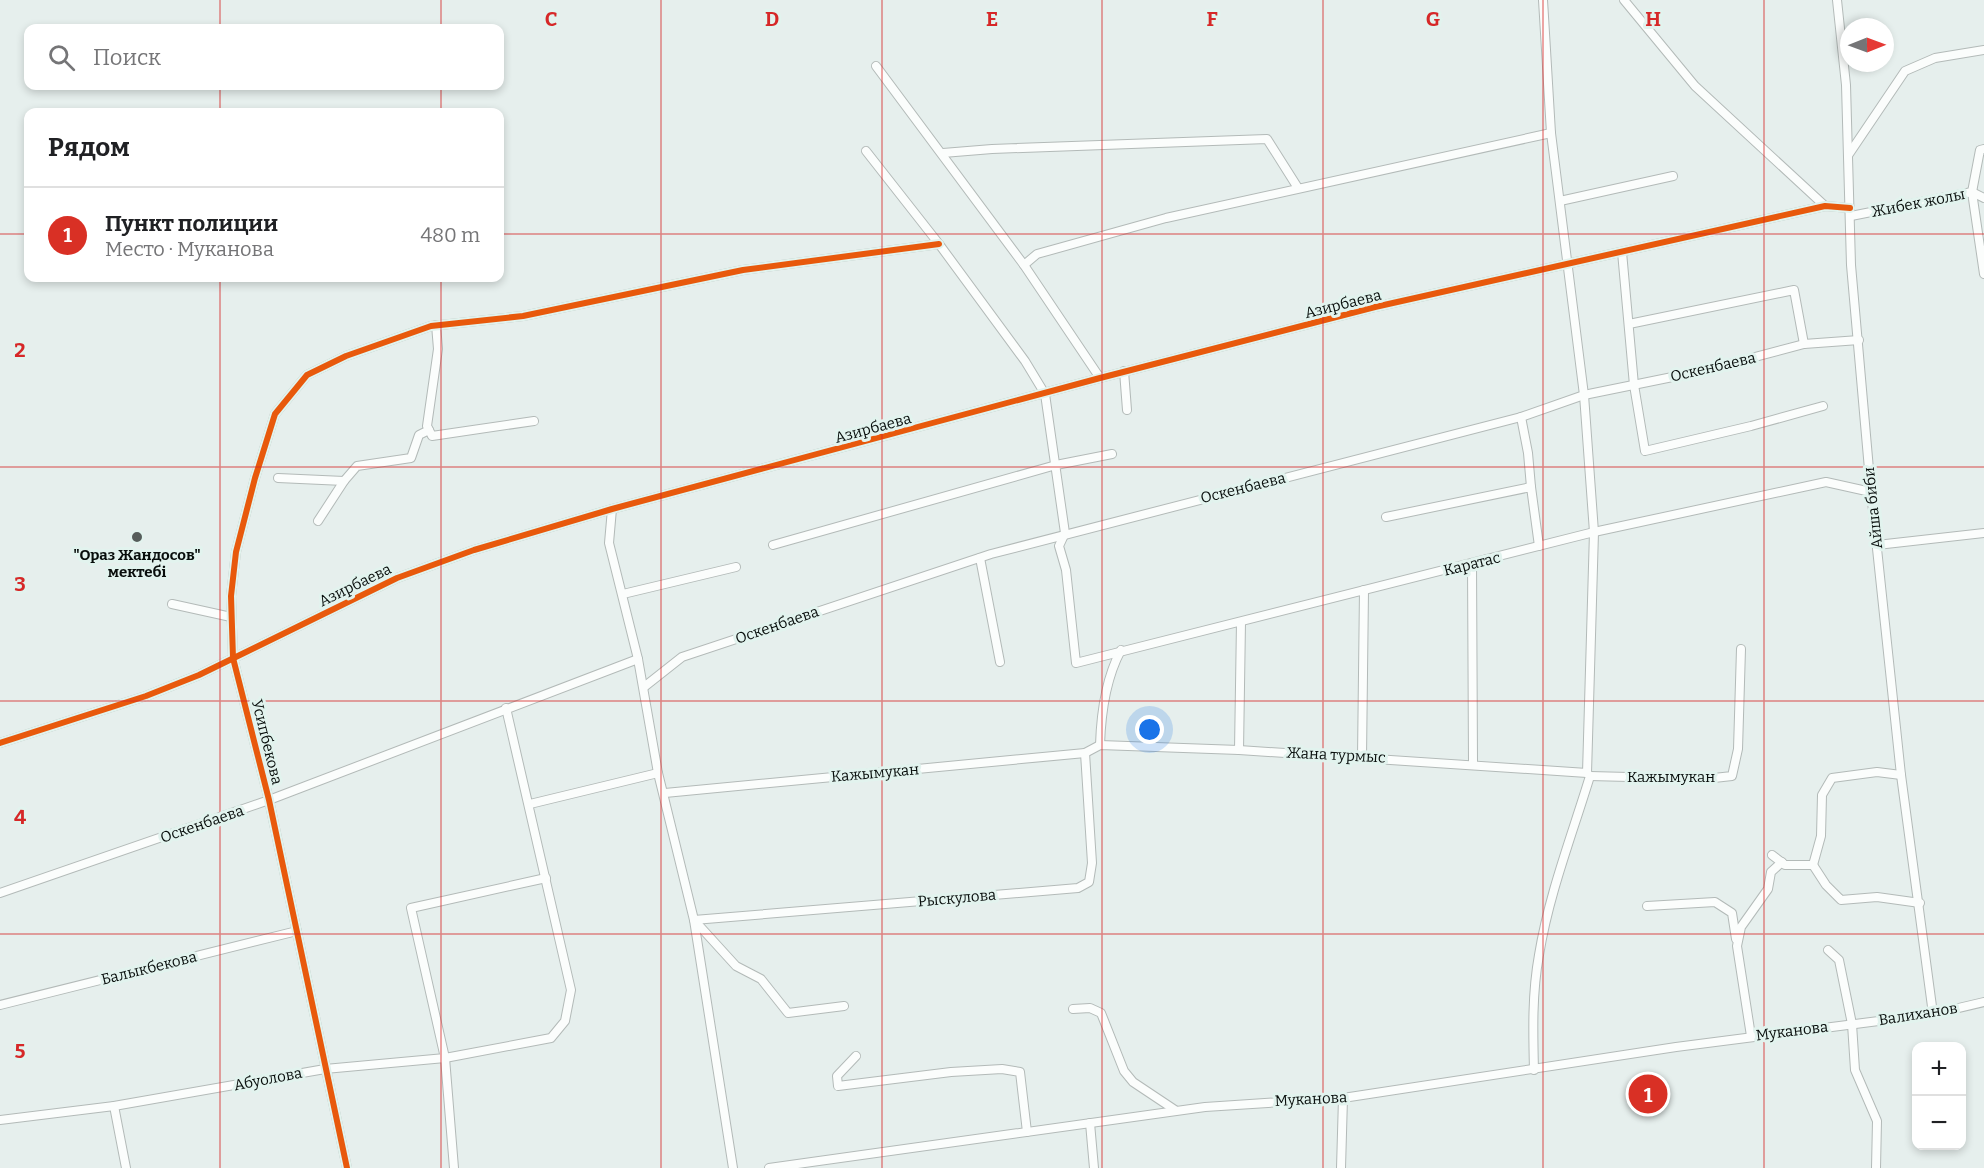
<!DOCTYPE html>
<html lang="ru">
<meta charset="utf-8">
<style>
:root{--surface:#fff;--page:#f6f6f6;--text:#202124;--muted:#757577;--line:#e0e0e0;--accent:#d93025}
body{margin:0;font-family:Bitter,serif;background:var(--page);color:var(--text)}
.controls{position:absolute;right:18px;bottom:18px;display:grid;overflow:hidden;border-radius:12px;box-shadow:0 3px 9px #0003}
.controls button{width:54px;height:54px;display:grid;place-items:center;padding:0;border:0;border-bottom:2px solid var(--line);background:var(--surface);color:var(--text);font:30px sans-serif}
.compass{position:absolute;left:1840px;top:18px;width:54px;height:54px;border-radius:50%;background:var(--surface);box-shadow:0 3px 9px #0003;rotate:89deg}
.you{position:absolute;left:1150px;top:730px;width:21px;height:21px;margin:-15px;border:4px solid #fff;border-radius:50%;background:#1a73e8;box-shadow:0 0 0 9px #1a73e833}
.badge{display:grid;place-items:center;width:39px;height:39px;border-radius:50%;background:var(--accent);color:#fff;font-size:20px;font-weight:700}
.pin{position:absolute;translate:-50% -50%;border:3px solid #fff;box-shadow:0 2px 6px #0006}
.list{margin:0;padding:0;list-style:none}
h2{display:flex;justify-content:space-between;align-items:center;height:78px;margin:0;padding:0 24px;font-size:26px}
h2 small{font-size:20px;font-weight:400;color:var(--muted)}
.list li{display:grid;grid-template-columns:39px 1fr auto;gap:18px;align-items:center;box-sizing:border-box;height:96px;padding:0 24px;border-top:2px solid var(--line)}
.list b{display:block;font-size:22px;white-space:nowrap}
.list p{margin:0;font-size:20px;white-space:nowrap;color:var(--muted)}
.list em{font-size:20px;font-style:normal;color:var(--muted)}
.icon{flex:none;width:33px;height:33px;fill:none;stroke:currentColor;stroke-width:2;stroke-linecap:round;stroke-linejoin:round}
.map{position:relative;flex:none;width:1984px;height:1168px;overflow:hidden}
.search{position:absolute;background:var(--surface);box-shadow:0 3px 9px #0003;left:24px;top:24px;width:480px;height:66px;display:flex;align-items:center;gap:15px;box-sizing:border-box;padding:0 21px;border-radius:12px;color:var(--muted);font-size:22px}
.panel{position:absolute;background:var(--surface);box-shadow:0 3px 9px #0003;left:24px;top:108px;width:480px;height:174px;border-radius:12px}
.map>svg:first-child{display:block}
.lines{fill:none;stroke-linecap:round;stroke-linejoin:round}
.street-casing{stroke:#b3bab8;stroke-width:10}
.street{stroke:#fbfdfc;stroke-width:8}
.cycleway-casing{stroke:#e2f3ee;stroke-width:10}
.cycleway{stroke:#e8590c;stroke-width:6}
.grid{fill:none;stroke:#d62828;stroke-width:1.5;stroke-opacity:0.55}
.poi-dot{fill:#565d5b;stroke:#e2f3ee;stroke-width:2}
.labels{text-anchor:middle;stroke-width:6;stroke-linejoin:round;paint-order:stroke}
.street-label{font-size:15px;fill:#080e0c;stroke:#e2f3ee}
.poi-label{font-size:15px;font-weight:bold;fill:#080e0c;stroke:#e2f3ee}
.grid-label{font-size:20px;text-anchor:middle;font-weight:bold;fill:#d62828;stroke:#e2f3ee;stroke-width:6;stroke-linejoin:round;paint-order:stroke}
</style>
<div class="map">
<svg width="1984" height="1168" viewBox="0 0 1984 1168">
<rect width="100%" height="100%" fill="#e6efed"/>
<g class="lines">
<g class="street-casing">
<g id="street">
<path d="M1624,0L1695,86L1825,206"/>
<path d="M1837,0L1846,85L1851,265L1871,492L1901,775L1933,1014"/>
<path d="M876,66L1024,265L1100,378"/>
<path d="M1984,149L1980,150L1972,192L1984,274"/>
<path d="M866,151L939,244L1025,361L1045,394L1065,533L1059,546L1066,570L1076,663L1594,532L1826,482L1871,492"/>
<path d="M943,153L992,149L1267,139L1298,188"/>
<path d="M1849,154L1905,71L1935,58L1984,50"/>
<path d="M1560,201L1673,176"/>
<path d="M1851,216L1972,192L1984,198"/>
<path d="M1622,252L1634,385L1645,451L1751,426L1823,406"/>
<path d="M1024,265L1037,254L1166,218L1551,133"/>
<path d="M1629,324L1794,290L1804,344"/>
<path d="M436,325L438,349L427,426L432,436L534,421"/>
<path d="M1124,371L1127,410"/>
<path d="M1521,417L1528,453L1531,487"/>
<path d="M278,478L344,481L357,466L411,458L419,435L429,430"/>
<path d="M612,509L609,543L638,659L658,773L694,920L733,1168"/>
<path d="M1386,517L1531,487L1539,546"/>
<path d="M318,521L344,481"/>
<path d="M773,545L1056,465L1112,454"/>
<path d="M1877,545L1984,533"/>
<path d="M980,558L1000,662"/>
<path d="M1472,564L1473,763"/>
<path d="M623,594L736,567"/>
<path d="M172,604L231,617"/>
<path d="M644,687L682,657L991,554L1521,417L1584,395L1702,371L1804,344L1859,340"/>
<path d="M0,743L146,696L199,675L397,578L474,550L612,509L1100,378L1375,307L1825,206L1850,208"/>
<path d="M1100,745C1101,713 1106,678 1121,650"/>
<path d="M1239,750L1241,622"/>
<path d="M1362,757L1364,590"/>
<path d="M1590,776L1705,779L1732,776L1738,749L1741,649"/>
<path d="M665,793L1085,753L1100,745L1239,750L1587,773"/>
<path d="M530,804L658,773"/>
<path d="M1772,855L1785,865H1813L1821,836L1822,795L1832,778L1877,772L1901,775"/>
<path d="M1813,865L1826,885L1841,900L1877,897L1920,903"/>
<path d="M0,893L269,800L638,659"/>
<path d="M1647,906L1715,902L1732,913L1736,939"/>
<path d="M694,920L1078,888L1089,882L1092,863L1085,753"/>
<path d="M695,921L736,966L761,979L788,1013L844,1006"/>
<path d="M1828,950L1839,960L1852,1024L1855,1070L1877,1121L1876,1168"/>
<path d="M0,1005L297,931"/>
<path d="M1073,1009L1090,1008L1101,1013L1124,1071L1133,1082L1175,1110"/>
<path d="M1751,1036L1737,946L1741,927L1768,889L1771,872L1782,862"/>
<path d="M856,1056L837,1076L838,1086L951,1072L1002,1069L1020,1072L1027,1132"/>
<path d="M1534,1070C1533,1032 1532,993 1539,955C1549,894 1572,835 1590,776L1587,773L1594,532L1584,395L1551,133L1543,0"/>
<path d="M114,1106L126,1168"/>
<path d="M0,1120L114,1106L325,1069L445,1058L551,1038L565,1021L571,990L506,708"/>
<path d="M1090,1123L1094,1168"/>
<path d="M347,1168L269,800L233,658L231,596L236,552L255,478L275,414L307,375L346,356L431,326L523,316L743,270L939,244"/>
<path d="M454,1168L445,1058L411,908L546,878"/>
<path d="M769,1168L1205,1107L1343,1098L1676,1047L1933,1014L1984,1002"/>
<path d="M1341,1168L1343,1098"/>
</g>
</g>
<use href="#street" class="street"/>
<g class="cycleway-casing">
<g id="cycleway">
<path d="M0,743L146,696L199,675L397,578L474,550L612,509L1100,378L1375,307L1825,206L1850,208"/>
<path d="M347,1168L269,800L233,658L231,596L236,552L255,478L275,414L307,375L346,356L431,326L523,316L743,270L939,244"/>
</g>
</g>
<use href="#cycleway" class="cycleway"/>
</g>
<path class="grid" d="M220,0V28M441,0V28M661,0V1168M882,0V1168M1102,0V1168M1323,0V1168M1543,0V1168M1764,0V1168M220,86V112M441,86V112M0,234H28M500,234H1984M220,278V1168M441,278V1168M0,467H1984M0,701H1984M0,934H1984"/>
<circle class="poi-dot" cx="137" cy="537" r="6"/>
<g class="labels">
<g class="street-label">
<text transform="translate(1918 203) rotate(-11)" y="5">Жибек жолы</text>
<text transform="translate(1343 304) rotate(-14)" y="5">Азирбаева</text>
<text transform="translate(1713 367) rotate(-13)" y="5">Оскенбаева</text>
<text transform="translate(873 428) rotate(-15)" y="5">Азирбаева</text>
<text transform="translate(1243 488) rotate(-14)" y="5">Оскенбаева</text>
<text transform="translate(1873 508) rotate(-96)" y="5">Айша биби</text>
<text transform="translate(1472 564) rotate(-14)" y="5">Каратас</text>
<text transform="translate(355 585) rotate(-26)" y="5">Азирбаева</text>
<text transform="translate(777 625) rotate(-19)" y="5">Оскенбаева</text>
<text transform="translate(267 742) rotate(76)" y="5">Усипбекова</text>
<text transform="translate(1336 755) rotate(3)" y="5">Жана турмыс</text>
<text transform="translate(875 773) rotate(-5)" y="5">Кажымукан</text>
<text x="1671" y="782">Кажымукан</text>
<text transform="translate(202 824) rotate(-19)" y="5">Оскенбаева</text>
<text transform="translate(957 898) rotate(-5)" y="5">Рыскулова</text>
<text transform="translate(149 968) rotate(-14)" y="5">Балыкбекова</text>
<text transform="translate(1918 1014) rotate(-9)" y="5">Валиханов</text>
<text transform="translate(1792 1031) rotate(-7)" y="5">Муканова</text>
<text transform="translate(268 1079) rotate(-11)" y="5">Абуолова</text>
<text transform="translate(1311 1099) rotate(-3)" y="5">Муканова</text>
</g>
<g class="poi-label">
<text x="137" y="560">"Ораз Жандосов"<tspan x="137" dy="17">мектебі</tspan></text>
</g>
</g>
<g class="grid-label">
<text x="551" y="26">C</text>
<text x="772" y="26">D</text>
<text x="992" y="26">E</text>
<text x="1212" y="26">F</text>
<text x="1433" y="26">G</text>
<text x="1653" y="26">H</text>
<text x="20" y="357">2</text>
<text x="20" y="591">3</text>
<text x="20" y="824">4</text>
<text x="20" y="1058">5</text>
</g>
</svg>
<div class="controls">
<button>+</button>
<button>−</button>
</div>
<svg class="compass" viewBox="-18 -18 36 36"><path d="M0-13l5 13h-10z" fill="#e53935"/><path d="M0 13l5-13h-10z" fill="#757577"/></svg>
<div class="you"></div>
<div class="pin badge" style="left:1648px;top:1094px">1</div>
<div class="search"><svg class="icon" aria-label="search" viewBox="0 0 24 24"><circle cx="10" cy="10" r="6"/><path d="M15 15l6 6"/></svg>Поиск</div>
<section class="panel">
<h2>Рядом<small></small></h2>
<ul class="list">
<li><span class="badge">1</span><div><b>Пункт полиции</b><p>Место · Муканова</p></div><em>480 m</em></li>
</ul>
</section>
</div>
